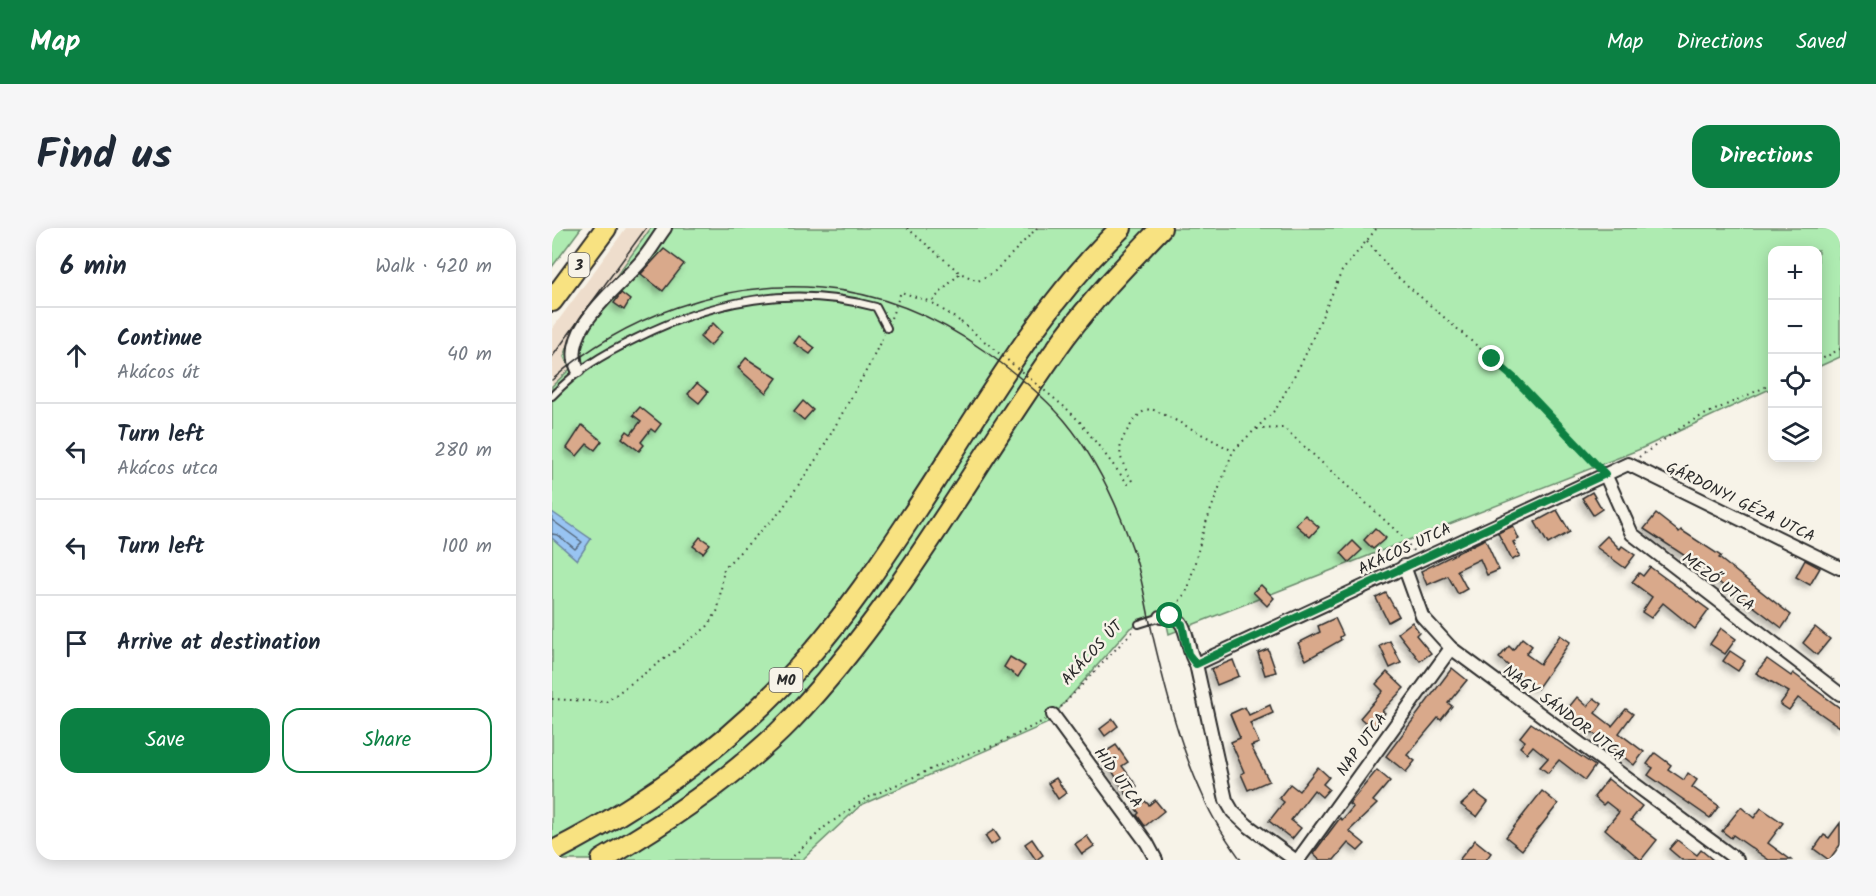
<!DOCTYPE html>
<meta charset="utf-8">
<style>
:root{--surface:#fff;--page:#f6f6f7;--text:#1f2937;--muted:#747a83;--line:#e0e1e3;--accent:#0b8043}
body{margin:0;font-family:Kalam,sans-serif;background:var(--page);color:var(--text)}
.controls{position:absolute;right:18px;top:18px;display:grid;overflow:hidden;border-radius:12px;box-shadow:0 3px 15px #0003}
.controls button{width:54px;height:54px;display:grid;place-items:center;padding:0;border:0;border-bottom:2px solid var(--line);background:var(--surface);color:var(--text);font:30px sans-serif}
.stop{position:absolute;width:18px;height:18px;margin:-14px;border:4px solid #0b8043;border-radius:50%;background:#fff}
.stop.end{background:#0b8043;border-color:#fff;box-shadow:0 2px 6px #0008}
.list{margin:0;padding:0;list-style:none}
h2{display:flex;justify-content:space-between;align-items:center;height:78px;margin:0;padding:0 24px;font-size:26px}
h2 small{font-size:20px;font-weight:400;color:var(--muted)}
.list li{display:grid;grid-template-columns:39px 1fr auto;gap:18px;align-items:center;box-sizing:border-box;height:96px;padding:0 24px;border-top:2px solid var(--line)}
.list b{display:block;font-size:22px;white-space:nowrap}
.list p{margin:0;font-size:20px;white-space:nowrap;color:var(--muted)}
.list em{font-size:20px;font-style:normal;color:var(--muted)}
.actions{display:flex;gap:12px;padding:18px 24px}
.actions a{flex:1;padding:14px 0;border:2px solid var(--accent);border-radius:18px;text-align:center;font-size:21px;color:var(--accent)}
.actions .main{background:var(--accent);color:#fff}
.icon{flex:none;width:33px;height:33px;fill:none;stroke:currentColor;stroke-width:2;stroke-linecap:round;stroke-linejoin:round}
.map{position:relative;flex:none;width:1288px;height:632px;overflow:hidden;border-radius:18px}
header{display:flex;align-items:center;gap:36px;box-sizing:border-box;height:84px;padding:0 30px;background:var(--accent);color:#fff}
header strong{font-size:28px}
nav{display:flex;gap:33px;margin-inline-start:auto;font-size:21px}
.intro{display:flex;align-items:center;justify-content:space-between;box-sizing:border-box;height:144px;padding:0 36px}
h1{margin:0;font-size:42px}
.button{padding:15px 27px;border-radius:18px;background:var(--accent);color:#fff;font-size:21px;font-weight:700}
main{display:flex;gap:36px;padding:0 36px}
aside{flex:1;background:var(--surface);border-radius:18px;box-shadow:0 3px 15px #0003}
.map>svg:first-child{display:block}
.built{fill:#edc}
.green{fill:#aeebb1;stroke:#6c8b6e;stroke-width:1.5}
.water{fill:#98c4f2;stroke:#6c87a2;stroke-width:1.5}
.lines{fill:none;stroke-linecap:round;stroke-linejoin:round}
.shore{stroke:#57687b;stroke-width:1.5}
.building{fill:#d9a98b;stroke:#2b2b2b;stroke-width:1.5;filter:url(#shadow)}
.service-casing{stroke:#2b2b2b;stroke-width:10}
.minor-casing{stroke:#2b2b2b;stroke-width:16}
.primary-casing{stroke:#2b2b2b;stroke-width:24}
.trunk-casing{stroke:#2b2b2b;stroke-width:24}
.path{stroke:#2b2b2b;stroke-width:2;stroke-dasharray:1.5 4.5;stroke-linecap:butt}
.service{stroke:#f7f3e8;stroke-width:6}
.minor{stroke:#f7f3e8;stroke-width:12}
.primary{stroke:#f8e281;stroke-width:20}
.trunk{stroke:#f8e281;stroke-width:20}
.tram{stroke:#2b2b2b;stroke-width:1.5}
.path-bridge{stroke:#2b2b2b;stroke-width:2;stroke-dasharray:1.5 4.5;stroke-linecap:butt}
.route{stroke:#0b8043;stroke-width:8}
.labels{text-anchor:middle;stroke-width:5;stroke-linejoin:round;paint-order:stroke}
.shield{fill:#f7f3e8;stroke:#686764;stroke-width:1.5}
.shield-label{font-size:15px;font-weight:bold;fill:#2b2b2b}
.street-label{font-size:16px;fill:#2b2b2b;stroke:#f7f3e8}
</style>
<header>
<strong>Map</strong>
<nav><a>Map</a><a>Directions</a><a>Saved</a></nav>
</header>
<div class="intro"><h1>Find us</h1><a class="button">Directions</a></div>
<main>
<aside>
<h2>6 min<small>Walk · 420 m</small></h2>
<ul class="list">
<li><svg class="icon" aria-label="ahead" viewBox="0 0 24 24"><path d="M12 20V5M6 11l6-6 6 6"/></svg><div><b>Continue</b><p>Akácos út</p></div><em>40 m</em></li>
<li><svg class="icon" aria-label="left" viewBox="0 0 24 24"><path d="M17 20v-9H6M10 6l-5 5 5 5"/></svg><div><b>Turn left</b><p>Akácos utca</p></div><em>280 m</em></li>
<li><svg class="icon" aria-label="left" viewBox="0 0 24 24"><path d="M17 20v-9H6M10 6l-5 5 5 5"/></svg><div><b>Turn left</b></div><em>100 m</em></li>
<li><svg class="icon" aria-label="arrive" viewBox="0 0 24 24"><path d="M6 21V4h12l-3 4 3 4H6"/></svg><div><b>Arrive at destination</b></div></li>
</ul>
<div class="actions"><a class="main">Save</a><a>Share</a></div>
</aside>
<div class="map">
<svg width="1288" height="632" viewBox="0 0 1288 632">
<defs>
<filter id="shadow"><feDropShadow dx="-3.5" dy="3.5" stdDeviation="3" flood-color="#0004"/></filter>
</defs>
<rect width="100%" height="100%" fill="#f7f3e8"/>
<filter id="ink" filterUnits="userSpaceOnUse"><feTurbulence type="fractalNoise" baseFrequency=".0167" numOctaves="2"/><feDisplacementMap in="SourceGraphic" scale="12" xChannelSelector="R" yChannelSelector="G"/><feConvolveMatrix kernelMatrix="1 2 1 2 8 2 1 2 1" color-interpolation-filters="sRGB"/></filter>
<g filter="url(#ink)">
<path class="built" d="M74,0H99L18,112V141L0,158V101Z"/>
<g class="green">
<path d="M0,0H29L0,39Z"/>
<path d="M99,0H1288V129L1266,139V22H1220V160L1086,222L617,406L614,392L609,389L578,400L494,496L309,577L250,632H0V158L18,141L12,129L18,112Z"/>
</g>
<path class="water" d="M0,284L39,311L25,332L0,310Z"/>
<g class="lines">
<path class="shore" d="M0,292L30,314L23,321L6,307L0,306"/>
</g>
<g class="building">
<path d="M112,21L132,36L111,63L89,46Z"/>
<path d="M69,65L78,72L72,82L62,75Z"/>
<path d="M161,95L170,104L158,118L148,109Z"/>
<path d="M247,108L263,120L258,126L242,115Z"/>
<path d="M194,130L225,150L214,165L186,140Z"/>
<path d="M145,155L156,164L147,175L136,166Z"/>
<path d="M251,173L261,182L252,192L242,184Z"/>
<path d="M88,179L109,196L103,204L99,201L89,214L92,217L87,223L70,210L75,203L79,206L89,193L81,187Z"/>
<path d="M30,197L50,213L43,222L35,216L25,228L15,220Z"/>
<path d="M1040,264L1050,281L1041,287L1030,270Z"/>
<path d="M1005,282L1018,304L996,316L983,294Z"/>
<path d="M1104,286L1127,304L1129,302L1169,328L1167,330L1239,387L1230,400L1180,362L1179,364L1141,333L1092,301Z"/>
<path d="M753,287L767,299L758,309L744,297Z"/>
<path d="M961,298L967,311L961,314L968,328L960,332L946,305Z"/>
<path d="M823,300L834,310L821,321L812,312Z"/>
<path d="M1055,308L1068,321L1070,318L1083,327L1073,340L1044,319Z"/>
<path d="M148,309L158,316L151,325L141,318Z"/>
<path d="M933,311L947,342L935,347L928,331L905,342L915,361L906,366L896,348L875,357L869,343Z"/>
<path d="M801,313L810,322L797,334L789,325Z"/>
<path d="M1253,332L1268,340L1258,357L1244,349Z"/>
<path d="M1098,339L1157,382L1143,401L1111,375L1099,390L1090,384L1100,369L1080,354L1087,345L1091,348Z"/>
<path d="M709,357L722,370L715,378L701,364Z"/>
<path d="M834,365L847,388L836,394L824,370Z"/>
<path d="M783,390L791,407L788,409L789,412L754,432L746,415L768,404L766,398Z"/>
<path d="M860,394L867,404L864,407L879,425L868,433L846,405Z"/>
<path d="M1263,399L1278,411L1265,427L1251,415Z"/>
<path d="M1169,400L1184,411L1173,426L1158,416Z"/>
<path d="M1008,407L1018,414L985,461L947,430L957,418L961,422L970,410L980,418L974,426L988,436Z"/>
<path d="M838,413L849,435L838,440L828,418Z"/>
<path d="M716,421L724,444L713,447L706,425Z"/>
<path d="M1178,423L1193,433L1186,443L1171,433Z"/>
<path d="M458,429L473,438L466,449L452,439Z"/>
<path d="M1215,431L1239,448L1241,445L1288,480V499L1246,470L1237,482L1228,476L1237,464L1204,445Z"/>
<path d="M681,432L687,448L665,457L659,441Z"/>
<path d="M900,440L915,452L896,475L900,478L889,492L886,490L855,527L863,533L854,544L834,528Z"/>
<path d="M835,444L852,460L830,483L833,485L820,500L808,490L831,463L824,456Z"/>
<path d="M1025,469L1035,478L1042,470L1050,476L1043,485L1060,498L1074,481L1081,486L1067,505L1092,524L1082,537L1019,488L1023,483L1017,479Z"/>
<path d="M718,477L721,485L698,495L707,515L699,518L717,553L696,562L689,546L692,544L679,514L688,510L678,486L693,479L697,487Z"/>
<path d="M561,491L566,498L553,508L548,501Z"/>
<path d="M979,495L1043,538L1033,552L1007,532L996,545L988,539L996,530L981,518L975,525L968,519L973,513L968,509Z"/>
<path d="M564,517L576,534L570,538L585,558L574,566L550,526Z"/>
<path d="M1103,525L1119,537L1116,541L1132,552L1136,545L1145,552L1140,559L1167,578L1158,590L1096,547L1101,540L1095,536Z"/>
<path d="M766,539L777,549L771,556L777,561L770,569L762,562L739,592L749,600L740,611L717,593L732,574L727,570L738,556L747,563Z"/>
<path d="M825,542L838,553L821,573L825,576L797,603L813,616L806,623L796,615L782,632H768L761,626L788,590L790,592L801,579L797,576Z"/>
<path d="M504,550L514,565L506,571L496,555Z"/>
<path d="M1056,551L1090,578L1079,592L1105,612L1089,632L1053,601L1067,584L1054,574L1051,577L1042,569Z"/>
<path d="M990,563L1006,576L970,622L954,609Z"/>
<path d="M923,564L936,574L925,589L909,577Z"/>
<path d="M603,572L612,583L593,598L585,587L587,585L584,581L593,573L597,577Z"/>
<path d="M1189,579L1202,590L1209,580L1231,595L1216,615L1239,632H1217L1181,607L1179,610L1170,603Z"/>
<path d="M1288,595V617L1277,632L1262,621L1272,607L1277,610Z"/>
<path d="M442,602L448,611L439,617L433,608Z"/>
<path d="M535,608L542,618L530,626L523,616Z"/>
<path d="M480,611L491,627L484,632L473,616Z"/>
<path d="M923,612L939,625L934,632H907Z"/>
<path d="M1125,612L1145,627L1149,622L1161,632H1130L1117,621Z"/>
</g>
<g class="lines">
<g class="service-casing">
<g id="service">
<path d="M0,168C26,141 50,127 83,111C158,73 241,56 324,79L335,100"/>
<path d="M587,396L609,389"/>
</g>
</g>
<g class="minor-casing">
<g id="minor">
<path d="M26,142C8,104 62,63 85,38C96,27 104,12 113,0"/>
<path d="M1053,246L1080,306L1288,466"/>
<path d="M852,338L870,388L899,420L1185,632"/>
<path d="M609,389C640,384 631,418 644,436L674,572L681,584L695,597L743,632"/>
<path d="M644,436L1076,236L1288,340"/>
<path d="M501,487L595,615L604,632"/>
<path d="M746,632L899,420"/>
</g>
</g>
<g class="primary-casing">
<path id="primary" d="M0,73L54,0"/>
</g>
<g class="trunk-casing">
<g id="trunk">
<path d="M0,624C98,574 185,511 257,428C295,385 328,336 359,289C425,191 483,82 569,0"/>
<path d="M50,632C115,594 186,547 239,492C348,378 421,236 513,109C542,70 576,35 609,0"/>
</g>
</g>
<g class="path">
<path d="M355,0L408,45L426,53L443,43L485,0"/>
<path d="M815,13L841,45L963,151L1046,239"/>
<path d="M407,46L379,74L409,94"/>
<path d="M339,90L349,64L379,74"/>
<path d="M1266,133L1288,121"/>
<path d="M515,181L529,195L576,256L580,253"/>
<path d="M705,201L732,200L850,308L862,324"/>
<path d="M1087,229L1139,193L1220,156"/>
<path d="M580,253C570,234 562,223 575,203C580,195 587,183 598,181C605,181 669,217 681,223"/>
<path d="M624,378L636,361L652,300L681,223L724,181L752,130L790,43L825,0"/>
<path d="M0,471L54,474L155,399L166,382L172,340L228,284L267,227L319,134L332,106"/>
<path d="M509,479L581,403"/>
<path d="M237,632L274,598L313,571L406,529L444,517L493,492"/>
</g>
<use href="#service" class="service"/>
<use href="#minor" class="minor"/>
<use href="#primary" class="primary"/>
<use href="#trunk" class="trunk"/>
<g class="tram">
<path d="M0,129L94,0"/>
<path d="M0,152C71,88 173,52 268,60C330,65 384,88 434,124C462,144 491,167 513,193C543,229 565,276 580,319C591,350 595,385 603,417C615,468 629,521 651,568C660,591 675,612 689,632"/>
</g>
<path class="path-bridge" d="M409,94L515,181"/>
</g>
</g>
<g class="lines" filter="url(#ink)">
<path class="route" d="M618,388L630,396L636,426L644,436L1053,246L963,151L940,131"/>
</g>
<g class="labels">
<g class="shield">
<rect x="16.5" y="25" width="21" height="24" rx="4.5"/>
<rect x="217.5" y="440" width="33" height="24" rx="4.5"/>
</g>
<g class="shield-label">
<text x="27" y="42">3</text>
<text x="234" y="457">M0</text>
</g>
<g class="street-label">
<text transform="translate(1189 273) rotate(26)" y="6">GÁRDONYI GÉZA UTCA</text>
<text transform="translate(852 320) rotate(-25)" y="6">AKÁCOS UTCA</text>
<text transform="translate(1167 353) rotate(37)" y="6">MEZŐ UTCA</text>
<text transform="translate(539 424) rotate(-47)" y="6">AKÁCOS ÚT</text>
<text transform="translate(1013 484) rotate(37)" y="6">NAGY SÁNDOR UTCA</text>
<text transform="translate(809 516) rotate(-54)" y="6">NAP UTCA</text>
<text transform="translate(567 549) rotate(54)" y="6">HÍD UTCA</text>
</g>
</g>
</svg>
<div class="controls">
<button>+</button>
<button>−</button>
<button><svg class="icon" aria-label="locate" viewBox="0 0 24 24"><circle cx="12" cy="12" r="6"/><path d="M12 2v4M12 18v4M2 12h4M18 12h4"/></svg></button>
<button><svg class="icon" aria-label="layers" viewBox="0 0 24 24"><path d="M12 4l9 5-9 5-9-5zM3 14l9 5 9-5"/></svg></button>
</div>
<div class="stop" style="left:618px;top:388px"></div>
<div class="stop end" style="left:940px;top:131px"></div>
</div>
</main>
